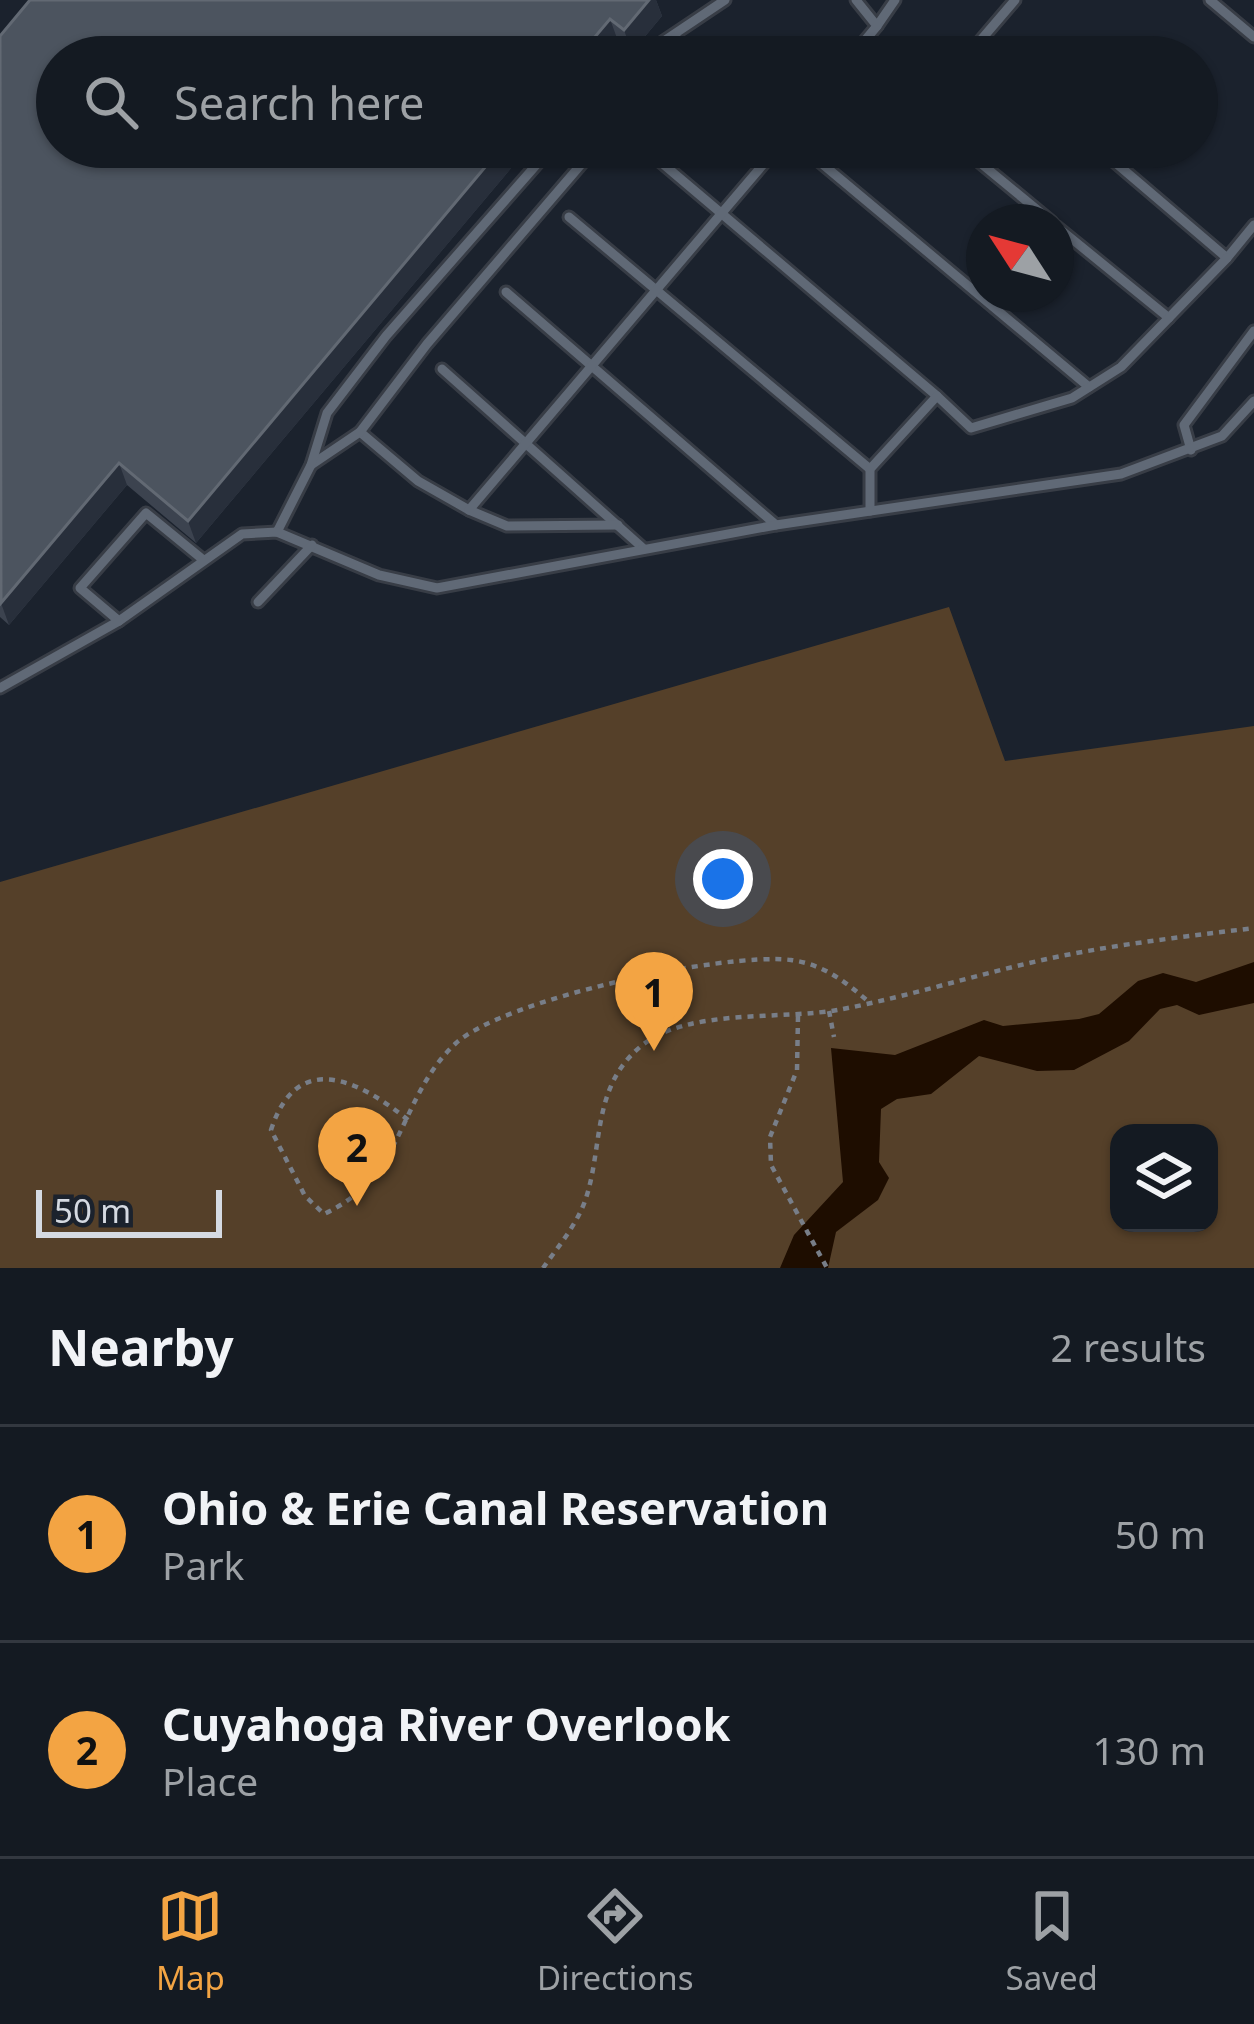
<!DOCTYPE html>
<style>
:root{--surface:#141a22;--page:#1d232a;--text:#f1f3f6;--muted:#9da1a5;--line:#333840;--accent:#f3a443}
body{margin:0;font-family:"Noto Sans",sans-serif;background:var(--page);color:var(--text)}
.controls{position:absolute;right:36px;bottom:36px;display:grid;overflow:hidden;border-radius:24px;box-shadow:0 3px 9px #0004}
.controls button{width:108px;height:108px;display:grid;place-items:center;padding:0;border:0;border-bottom:3px solid var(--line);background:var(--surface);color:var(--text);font:60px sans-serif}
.compass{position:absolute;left:966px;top:204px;width:108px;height:108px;border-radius:50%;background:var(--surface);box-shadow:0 3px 9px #0004;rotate:306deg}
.scale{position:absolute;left:36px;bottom:30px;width:186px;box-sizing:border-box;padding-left:12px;border:6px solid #d5dae2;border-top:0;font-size:33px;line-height:42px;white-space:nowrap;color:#d5dae2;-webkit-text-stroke:9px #1b222d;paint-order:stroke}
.you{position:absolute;left:723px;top:879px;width:42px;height:42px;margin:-30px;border:9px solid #fff;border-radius:50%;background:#1a73e8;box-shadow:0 0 0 18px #1a73e833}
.badge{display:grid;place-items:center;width:78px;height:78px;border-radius:50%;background:var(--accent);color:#111;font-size:39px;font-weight:700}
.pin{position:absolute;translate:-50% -99px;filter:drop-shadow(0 3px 6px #0008)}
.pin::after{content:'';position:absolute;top:63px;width:42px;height:36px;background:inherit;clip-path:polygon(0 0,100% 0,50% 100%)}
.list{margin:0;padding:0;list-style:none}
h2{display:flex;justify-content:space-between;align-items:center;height:156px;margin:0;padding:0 48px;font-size:51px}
h2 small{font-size:39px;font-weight:400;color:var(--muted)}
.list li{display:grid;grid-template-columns:78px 1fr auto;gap:36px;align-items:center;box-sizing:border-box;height:216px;padding:0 48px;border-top:3px solid var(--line)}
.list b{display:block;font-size:45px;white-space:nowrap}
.list p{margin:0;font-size:39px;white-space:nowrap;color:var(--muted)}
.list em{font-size:39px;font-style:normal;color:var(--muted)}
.icon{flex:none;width:66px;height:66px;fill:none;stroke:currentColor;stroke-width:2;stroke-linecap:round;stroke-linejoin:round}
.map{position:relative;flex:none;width:1254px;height:1268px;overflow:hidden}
.search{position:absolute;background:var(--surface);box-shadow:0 3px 9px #0004;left:36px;right:36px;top:36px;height:132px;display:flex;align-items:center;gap:30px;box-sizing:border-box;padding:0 42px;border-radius:66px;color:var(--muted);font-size:45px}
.sheet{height:588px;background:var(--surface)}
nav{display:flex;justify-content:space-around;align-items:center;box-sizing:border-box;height:168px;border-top:3px solid var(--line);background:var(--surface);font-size:33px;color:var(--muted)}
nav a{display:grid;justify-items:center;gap:6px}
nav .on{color:var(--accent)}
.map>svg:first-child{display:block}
.green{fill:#554029;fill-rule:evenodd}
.water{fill:#1e0d00}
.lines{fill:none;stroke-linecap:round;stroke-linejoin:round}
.lane-casing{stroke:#383d46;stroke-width:15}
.path{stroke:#787e88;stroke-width:4.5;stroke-dasharray:6 6;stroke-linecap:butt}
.lane{stroke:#606976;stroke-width:9}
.wall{fill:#3c434f}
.shaded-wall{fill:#282f3b}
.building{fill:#4c545f;stroke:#626973;stroke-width:3}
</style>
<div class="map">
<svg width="1254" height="1268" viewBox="0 0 1254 1268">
<rect width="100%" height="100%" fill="#1b222d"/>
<path class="green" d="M949,607L1005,761L1254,726V1268H0V882ZM1119,1133H1209V1223H1119Z"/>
<path class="water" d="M1254,962V1003L1199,1015L1177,1005L1160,1009L1129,1041L1074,1070L1037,1071L979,1056L931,1094L897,1099L881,1109L879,1162L889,1178L878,1200L836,1232L828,1268H780L794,1235L843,1182L831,1048L895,1055L984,1020L1003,1026L1079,1019L1099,1014L1138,981L1163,973L1196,982Z"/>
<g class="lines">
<g class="lane-casing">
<g id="lane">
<path d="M1210,0L1254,37"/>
<path d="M877,26L895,0"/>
<path d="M640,57L725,0"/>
<path d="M668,57L676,36"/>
<path d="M851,57L877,26L856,0"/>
<path d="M985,57L974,48L1015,0"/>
<path d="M643,147L937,396"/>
<path d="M802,147L1089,387"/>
<path d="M961,147L1052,222"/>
<path d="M1097,147L1227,258L1254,225"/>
<path d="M569,217L870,469"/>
<path d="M1056,226L1169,318"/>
<path d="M506,292L776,525"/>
<path d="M442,369L644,549"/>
<path d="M360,432L418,481L469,510"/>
<path d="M1191,450L1184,425L1254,331"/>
<path d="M311,465L360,432L427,344L596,147"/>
<path d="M870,511V469L937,396L971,428L1072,398L1121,367L1227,258"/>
<path d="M618,525L507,526L469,510L778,147"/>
<path d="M277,532L311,465L327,413L386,336L552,147"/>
<path d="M201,558L146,513L80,588L119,621L242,534L277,532L379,575L437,588L776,525L1121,474L1222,436L1254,401"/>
<path d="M258,602L312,545"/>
<path d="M0,688L119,621"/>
</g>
</g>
<g class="path">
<path d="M829,1011L834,1037"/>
<path d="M798,1016L797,1070L770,1137L771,1165L827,1268"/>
<path d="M408,1120C359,1080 297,1049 271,1130L305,1196L324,1214C406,1176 397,1099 455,1044C503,999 724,952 791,960C823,964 846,982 870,1003"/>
<path d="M543,1268C558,1247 578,1223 586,1198C603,1146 592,1087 640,1047C687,1007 782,1021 843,1009C909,996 972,976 1038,961C1108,945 1182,937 1254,928"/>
</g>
<use href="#lane" class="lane"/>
</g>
<path class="wall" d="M30,0H656L662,16L632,52L618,41L196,543L127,485L9,625L0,617V36Z"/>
<g class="shaded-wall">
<path d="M649,0H656L662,16L632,52L624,30Z"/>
<path d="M610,19L618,41L605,57H578Z"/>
<path d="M502,147H529L196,543L188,521Z"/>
<path d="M119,463L127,485L9,625L1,603Z"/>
</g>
<path class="building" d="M30,0H649L624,30L610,19L578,57H57V147H502L188,521L119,463L1,603L0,36Z"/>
</svg>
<div class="controls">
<button><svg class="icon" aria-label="layers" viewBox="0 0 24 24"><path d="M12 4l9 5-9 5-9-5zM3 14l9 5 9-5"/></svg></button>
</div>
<svg class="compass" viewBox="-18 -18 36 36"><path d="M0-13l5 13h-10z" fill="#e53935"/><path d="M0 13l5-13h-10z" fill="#9da1a5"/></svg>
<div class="scale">50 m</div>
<div class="you"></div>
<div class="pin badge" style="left:654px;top:1051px">1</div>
<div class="pin badge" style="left:357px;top:1206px">2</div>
<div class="search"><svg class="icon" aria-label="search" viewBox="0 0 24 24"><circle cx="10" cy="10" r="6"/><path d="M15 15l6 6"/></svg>Search here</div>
</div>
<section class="sheet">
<h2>Nearby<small>2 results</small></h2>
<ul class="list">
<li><span class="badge">1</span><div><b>Ohio &amp; Erie Canal Reservation</b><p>Park</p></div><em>50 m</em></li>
<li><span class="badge">2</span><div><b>Cuyahoga River Overlook</b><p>Place</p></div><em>130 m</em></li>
</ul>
</section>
<nav>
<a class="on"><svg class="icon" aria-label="map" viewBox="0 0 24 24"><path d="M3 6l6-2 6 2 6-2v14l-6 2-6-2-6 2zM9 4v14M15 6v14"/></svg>Map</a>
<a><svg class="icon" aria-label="directions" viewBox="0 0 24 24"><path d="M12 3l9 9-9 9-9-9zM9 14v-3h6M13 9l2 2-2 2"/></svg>Directions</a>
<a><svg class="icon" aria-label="saved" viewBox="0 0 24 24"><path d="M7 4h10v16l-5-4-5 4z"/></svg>Saved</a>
</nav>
